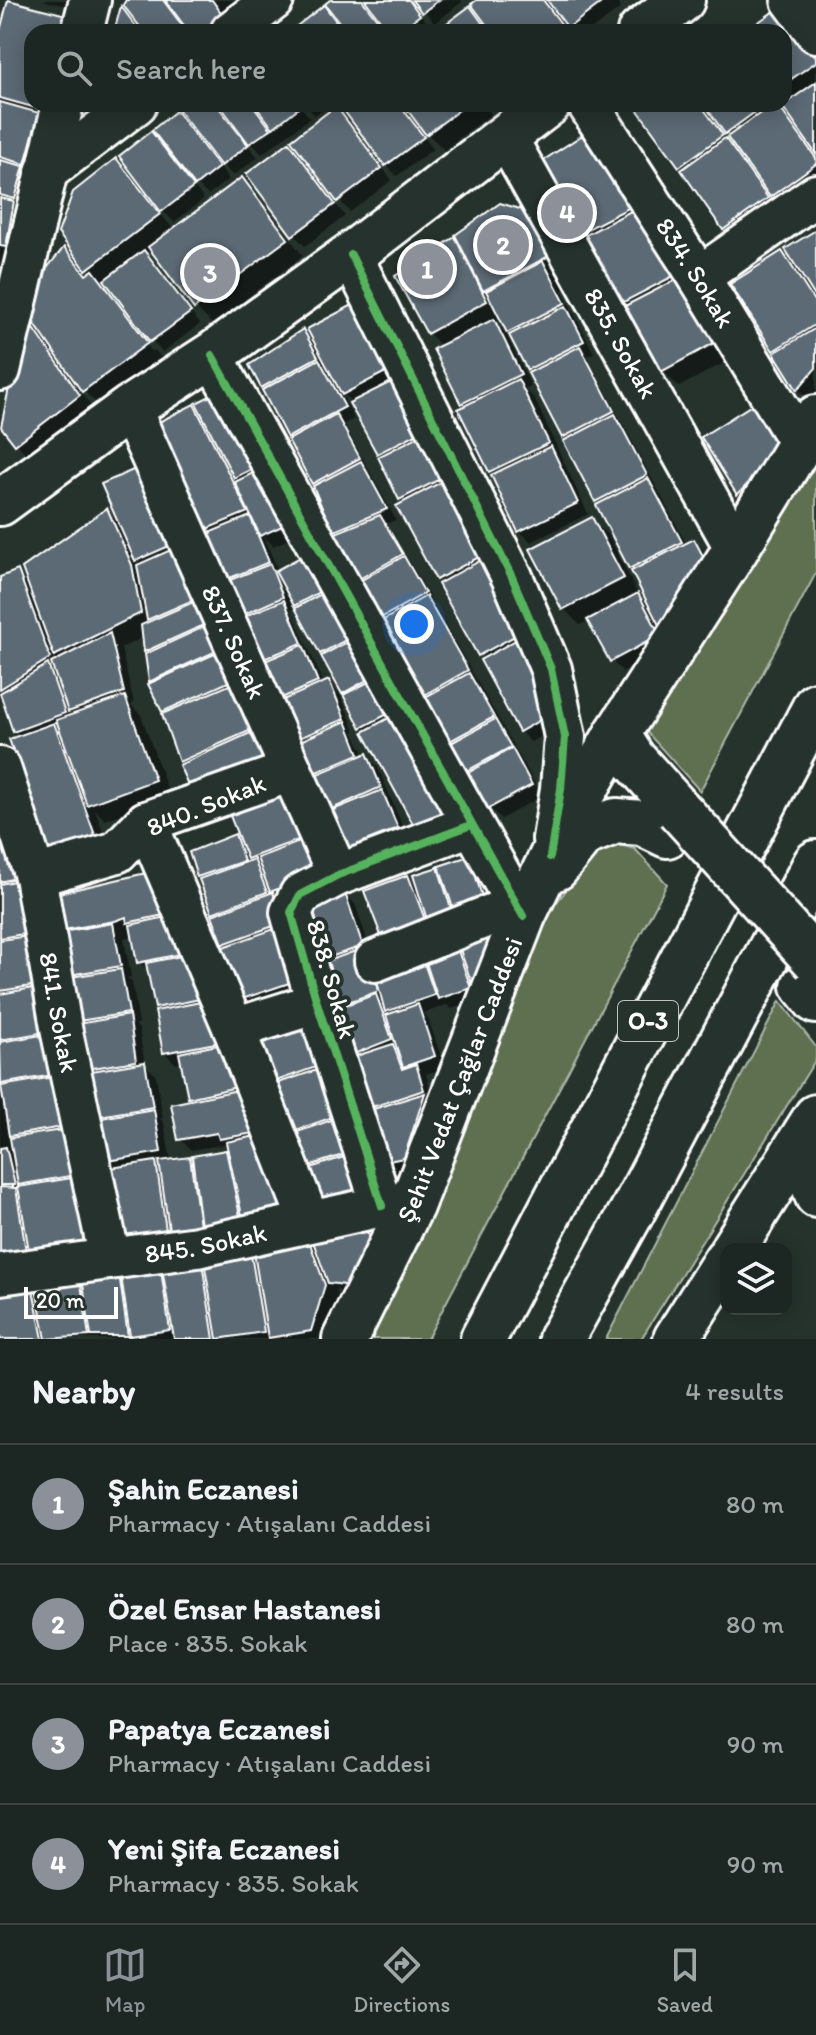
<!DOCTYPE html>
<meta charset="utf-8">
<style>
:root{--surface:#1c2622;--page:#29322f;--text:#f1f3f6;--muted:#a0a5a5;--line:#3a4340;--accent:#8c9099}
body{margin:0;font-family:Itim,sans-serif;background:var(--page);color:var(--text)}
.controls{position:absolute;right:24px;bottom:24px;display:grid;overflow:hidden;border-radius:16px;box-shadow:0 4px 20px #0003}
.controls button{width:72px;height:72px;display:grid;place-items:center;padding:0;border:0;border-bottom:2px solid var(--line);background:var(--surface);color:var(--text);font:40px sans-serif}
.scale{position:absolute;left:24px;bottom:20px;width:94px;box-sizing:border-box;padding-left:8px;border:4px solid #fff;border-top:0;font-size:22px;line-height:28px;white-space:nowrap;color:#fff;-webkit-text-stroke:6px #26332d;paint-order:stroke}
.you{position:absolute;left:414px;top:624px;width:28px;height:28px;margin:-20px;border:6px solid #fff;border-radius:50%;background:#1a73e8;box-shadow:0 0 0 12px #1a73e833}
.badge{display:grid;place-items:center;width:52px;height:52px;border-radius:50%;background:var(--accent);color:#fff;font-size:26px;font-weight:700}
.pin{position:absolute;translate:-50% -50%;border:4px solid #fff;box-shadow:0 2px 8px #0006}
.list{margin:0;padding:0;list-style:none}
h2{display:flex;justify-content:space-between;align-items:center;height:104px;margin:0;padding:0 32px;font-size:34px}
h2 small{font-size:26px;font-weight:400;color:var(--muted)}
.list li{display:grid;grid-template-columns:52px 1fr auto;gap:24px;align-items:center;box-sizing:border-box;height:120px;padding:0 32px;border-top:2px solid var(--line)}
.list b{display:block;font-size:30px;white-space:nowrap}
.list p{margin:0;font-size:26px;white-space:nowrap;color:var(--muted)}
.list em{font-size:26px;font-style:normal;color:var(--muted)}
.icon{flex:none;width:44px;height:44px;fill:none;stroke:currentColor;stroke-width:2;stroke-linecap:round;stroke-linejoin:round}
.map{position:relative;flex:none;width:816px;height:1339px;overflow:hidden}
.search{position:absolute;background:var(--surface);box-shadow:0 4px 20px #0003;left:24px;right:24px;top:24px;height:88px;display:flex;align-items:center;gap:20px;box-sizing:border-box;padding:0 28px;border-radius:24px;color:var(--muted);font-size:30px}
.sheet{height:584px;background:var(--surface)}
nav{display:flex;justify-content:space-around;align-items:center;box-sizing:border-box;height:112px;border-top:2px solid var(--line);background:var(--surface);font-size:22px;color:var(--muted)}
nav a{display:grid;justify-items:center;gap:4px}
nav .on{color:var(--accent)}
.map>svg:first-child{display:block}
.green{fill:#5e6f51;stroke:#aeb7a8;stroke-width:2}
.shadow{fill:#0007;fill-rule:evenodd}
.building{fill:#5c6b74;stroke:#fff;stroke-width:2}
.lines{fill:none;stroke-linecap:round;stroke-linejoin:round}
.minor-casing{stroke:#fff;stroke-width:46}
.major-casing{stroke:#fff;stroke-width:50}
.highway-casing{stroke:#fff;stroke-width:50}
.minor{stroke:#26332d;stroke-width:40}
.major{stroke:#26332d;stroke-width:44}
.highway{stroke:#26332d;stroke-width:44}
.major-bridge-casing{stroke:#fff;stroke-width:50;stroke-linecap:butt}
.major-bridge{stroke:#26332d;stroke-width:44}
.cycleway-casing{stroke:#26332d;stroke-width:13}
.cycleway{stroke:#56b35d;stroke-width:8}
.labels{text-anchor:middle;stroke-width:8;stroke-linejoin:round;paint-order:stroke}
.shield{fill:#26332d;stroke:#bec2c0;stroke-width:2}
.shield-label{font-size:24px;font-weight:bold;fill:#fff}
.street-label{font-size:26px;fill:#fff;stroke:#26332d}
</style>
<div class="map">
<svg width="816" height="1339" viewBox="0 0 816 1339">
<rect width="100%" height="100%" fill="#26332d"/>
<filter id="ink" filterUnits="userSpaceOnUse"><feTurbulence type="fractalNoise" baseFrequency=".0125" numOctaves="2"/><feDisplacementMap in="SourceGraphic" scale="16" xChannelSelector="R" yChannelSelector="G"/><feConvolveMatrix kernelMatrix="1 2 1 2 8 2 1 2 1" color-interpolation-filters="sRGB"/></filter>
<g filter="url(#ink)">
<g class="green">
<path d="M816,443V573L700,791L642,727Z"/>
<path d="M609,842L635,849L667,884L427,1339H360L543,920L578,875Z"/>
<path d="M780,1001L816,1047V1059L641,1339H606Z"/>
</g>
<g class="shadow">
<path d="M41,0H81L79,9Z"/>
<path d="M128,0H265L233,32H146Z"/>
<path d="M333,0H363L365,2L367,0H410L430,27L423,32H298L323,8L339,23L341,21Z"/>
<path d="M415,0H461L462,2L435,23Z"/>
<path d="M480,0H615L621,8L588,32H575L565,22L563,24L569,32H495L474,5Z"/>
<path d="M65,17L80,32H32V104H62L26,209L17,207L25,215L0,354V39Z"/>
<path d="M790,20L816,56V150L784,102V32H747Z"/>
<path d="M189,104H217L220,107L221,104H299L310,118L262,154L246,138L244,140L258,157L233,176L217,159L215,161L229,179L208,195L191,179L189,181L204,199L174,222L159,207L157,209L174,230L242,180L258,196L303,256L212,324L196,308L152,249L145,254L200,324L163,352L151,340L149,341L109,286L106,289L152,352L155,350L163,360L100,407L82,389L80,390L95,412L32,460L16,443L25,318L44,337L64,250L88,276L92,273L60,233L116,161L138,183L140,181L151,134L167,150L176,114L192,130L195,129Z"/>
<path d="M304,104H329L315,115Z"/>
<path d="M342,104H400L433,149L397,176L386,165Z"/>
<path d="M405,104H484L491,114L444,150L427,133Z"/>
<path d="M648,104H778L816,157V183L783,207L765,189L763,190L777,210L736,240L725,229L680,165ZM720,125L731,137L727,140L718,127ZM736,145L743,159L732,148Z"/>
<path d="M336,109L392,180L350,212L339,200Z"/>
<path d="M595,130L742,353L679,387L663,371L622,310L586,237L581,232Z"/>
<path d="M289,145L345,216L305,246L294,235Z"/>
<path d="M500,205L577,283L562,290L594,353L587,356L687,545L694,541L705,552L722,585L670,646L623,672L611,660L590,620L580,625L564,609L592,520L609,536L638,595L652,609L635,572L512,335L502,319L495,323L505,332L531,386L524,389L534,398L588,514L531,542L520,531L495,476L490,471L442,347L429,333L398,277L454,240L464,249Z"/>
<path d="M816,232V392L809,400L798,389L774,350L782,253L798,269Z"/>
<path d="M362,302L564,724L531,742L520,731L484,659L438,579L382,457L352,402L341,392L354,419L344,424L396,520L386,524L412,566L542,796L501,819L490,808L334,531L317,486L262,386L303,332L318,347Z"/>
<path d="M228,389L299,535L273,546L264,536L278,571L312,552L471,828L432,840L415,823L299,608L289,598L293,609L291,610L324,684L328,683L340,694L355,731L353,732L365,755L377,766L408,839L352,862L227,579L211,534L206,529L194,407L205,417Z"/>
<path d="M766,417L750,505L739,494L704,438Z"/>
<path d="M148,465L266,739L184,765L180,761L167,714L151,684L144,637L121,648L134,703L131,705L141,715L170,797L105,820L95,809L114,863L15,731L5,693L0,688V579L17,573L30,586L107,511L121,524Z"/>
<path d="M0,768L98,1252L0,1268Z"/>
<path d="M288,793L315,848L311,990L255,1009L244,998L229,947L225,943L216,915L191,853L234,837L244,847Z"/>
<path d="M469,858L480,870L495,916L398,956L407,877L419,889L415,876Z"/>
<path d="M155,873L297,1221L127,1248L59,930ZM134,936L139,962L150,972L157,1007L161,1012L165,1053L176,1064L183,1062L190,1097L194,1101L180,1139L191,1150L226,1144L230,1148L232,1159L225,1153L195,1165L189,1159L171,1161L164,1123L160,1118H163L156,1075L145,1065L139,1029L135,1024H139L132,982L127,978L131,977L124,938ZM240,1102L259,1141L255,1143Z"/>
<path d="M344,893L355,904L373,957L455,944L463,952L481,999L451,1009L447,1005L424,1013L428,1018L445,1068L426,1074L434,1101L415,1168L396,1173L385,1161L342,1008L323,959Z"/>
<path d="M305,1028L361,1168L331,1217L268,1089Z"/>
<path d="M307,1240L365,1296L341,1293L335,1287L341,1302L329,1339H1L0,1282Z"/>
</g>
<g class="building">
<path d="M8,0L66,15L61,32H32V104H42L40,109L0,98V31Z"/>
<path d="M126,0H163L187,32H144L123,5Z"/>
<path d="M165,0H212L225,18L207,32H189Z"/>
<path d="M330,0H362L387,32H347L325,4Z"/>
<path d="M365,0H409L420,15L398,32H389Z"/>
<path d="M412,0H439L422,13Z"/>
<path d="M477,0H543L566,30L492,32L471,4Z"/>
<path d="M547,0H605L568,28Z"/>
<path d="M324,5L344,32H295L293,29Z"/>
<path d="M121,6L140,32H114Z"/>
<path d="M470,6L489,32H435Z"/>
<path d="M780,7L816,57V62L784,84V32H744Z"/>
<path d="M816,82V154L782,106Z"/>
<path d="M0,102L39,113L25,164L0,157Z"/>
<path d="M185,104H216L248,145L221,166L178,110Z"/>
<path d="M219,104H252L271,129L249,144Z"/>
<path d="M254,104H299L301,106L273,128Z"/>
<path d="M339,104H399L424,137L385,166Z"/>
<path d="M403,104H467L426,135Z"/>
<path d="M644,104H700L723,135L679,167L637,109Z"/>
<path d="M704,104H766L725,134Z"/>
<path d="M773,104H777L816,158V164L770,197L727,137Z"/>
<path d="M336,106L382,168L337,202L291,140Z"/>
<path d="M176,111L219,167L195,186L152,130Z"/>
<path d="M595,127L642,201L580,233L536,165Z"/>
<path d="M151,131L194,187L161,212L119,156Z"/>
<path d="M725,138L768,198L723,230L681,170Z"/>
<path d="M289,142L335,204L292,236L246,174Z"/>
<path d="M116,158L160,214L86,270L58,233L73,192Z"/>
<path d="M0,160L24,166L15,199L0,195Z"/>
<path d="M242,177L288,239L194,309L148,247Z"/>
<path d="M0,198L14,201L6,247L0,246Z"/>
<path d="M500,203L530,212L551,255L483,291L455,235Z"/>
<path d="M644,204L685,270L618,305L582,237Z"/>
<path d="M816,230V298L785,249Z"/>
<path d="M455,237L487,301L427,334L395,276Z"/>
<path d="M64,247L86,275L93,270L148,343L82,392L25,310L36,282Z"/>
<path d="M144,250L191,312L150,342L104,280Z"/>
<path d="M782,251L816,304V324L773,351L730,284Z"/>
<path d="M543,261L565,303L507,333L486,291Z"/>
<path d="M687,274L727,336L661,372L619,309Z"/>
<path d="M362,300L397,366L342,395L307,329Z"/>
<path d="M566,306L584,341L527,370L509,335Z"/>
<path d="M24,314L80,395L15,445L1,427Z"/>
<path d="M494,319L521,374L461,404L433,349Z"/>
<path d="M816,328V368L797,390L774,353Z"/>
<path d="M303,329L318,357L261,388L249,365Z"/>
<path d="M580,346L614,411L562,438L528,373Z"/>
<path d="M319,359L345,407L287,438L262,390Z"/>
<path d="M397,379L424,430L377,454L349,403Z"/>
<path d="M518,379L549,443L489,472L458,409Z"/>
<path d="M228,387L264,463L234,478L196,403Z"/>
<path d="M755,403L783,448L737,495L701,437Z"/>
<path d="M194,404L248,512L204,530L149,427Z"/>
<path d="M336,414L360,458L312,484L288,440Z"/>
<path d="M615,414L647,475L595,502L563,441Z"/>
<path d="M425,433L446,476L399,500L378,457Z"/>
<path d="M551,446L578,503L518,532L491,475Z"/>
<path d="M361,461L387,509L332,532L313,486Z"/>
<path d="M149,463L183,540L135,561L101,484Z"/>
<path d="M265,467L289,523L260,536L235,482Z"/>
<path d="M648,478L682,542L629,569L596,505Z"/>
<path d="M441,482L481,556L436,580L396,506Z"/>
<path d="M107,508L132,565L141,613L54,656L22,568Z"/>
<path d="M380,515L403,554L359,579L333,534Z"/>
<path d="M250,516L269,562L225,580L206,534Z"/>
<path d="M592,517L624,578L562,610L530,549Z"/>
<path d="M694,539L712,573L663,633L631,571Z"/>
<path d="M184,544L207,594L147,620L137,565Z"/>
<path d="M313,550L332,585L294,606L275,571Z"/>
<path d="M404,556L425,593L381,618L360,581Z"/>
<path d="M483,559L522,632L478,656L438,584Z"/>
<path d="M270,564L283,597L240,616L225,582Z"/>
<path d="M18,570L50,658L0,689V577Z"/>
<path d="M334,587L359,633L320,654L295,608Z"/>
<path d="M638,593L660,635L610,662L587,620Z"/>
<path d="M207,596L217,619L144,652L141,625Z"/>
<path d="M426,596L468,670L424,695L382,621Z"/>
<path d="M284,600L302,643L259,661L240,618Z"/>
<path d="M210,624L221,649L149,682L145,654Z"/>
<path d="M110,633L124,692L68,712L51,663Z"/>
<path d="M360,635L380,673L342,694L321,656Z"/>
<path d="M525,635L554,712L519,732L480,660Z"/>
<path d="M303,645L318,682L275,701L260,663Z"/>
<path d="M221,651L235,679L162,712L148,684Z"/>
<path d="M48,664L65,713L13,732L0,693Z"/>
<path d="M469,673L494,717L450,741L425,697Z"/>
<path d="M382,675L399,708L361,728L343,695Z"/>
<path d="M329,680L345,719L292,741L276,703Z"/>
<path d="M236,682L256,728L179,762L162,714Z"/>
<path d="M125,696L155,780L87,805L56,720Z"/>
<path d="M401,711L456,811L413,824L363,732Z"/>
<path d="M495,719L511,747L467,771L451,743Z"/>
<path d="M346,721L359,754L307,776L293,744Z"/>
<path d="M54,723L99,846L54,863L9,739Z"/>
<path d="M257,730L272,763L194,798L179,765Z"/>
<path d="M512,748L532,785L488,809L468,773Z"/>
<path d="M367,753L381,787L323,813L308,778Z"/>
<path d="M382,790L398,828L339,852L323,814Z"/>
<path d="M288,791L306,837L247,859L229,813Z"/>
<path d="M235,834L244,861L197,877L189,852Z"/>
<path d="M14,835L23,876L0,882V838Z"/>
<path d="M307,839L319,873L270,892L257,858Z"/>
<path d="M469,856L485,905L455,914L439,866Z"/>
<path d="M254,859L267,892L212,913L199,879Z"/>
<path d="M438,867L453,915L428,923L413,875Z"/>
<path d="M155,871L173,913L127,923L126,917L115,921L58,931L50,895Z"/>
<path d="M408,875L429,930L385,946L364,891Z"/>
<path d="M23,879L35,932L0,938V884Z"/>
<path d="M344,890L363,946L321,960L302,905Z"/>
<path d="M273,892L282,923L223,944L212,915Z"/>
<path d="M175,915L190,952L137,963L130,925Z"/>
<path d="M113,923L121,966L64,976L56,933Z"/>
<path d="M283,926L301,979L242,999L223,947Z"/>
<path d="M498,927L473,987L457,941Z"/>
<path d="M35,935L44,984L0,991V940Z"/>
<path d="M455,942L471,988L438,999L423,954Z"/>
<path d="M364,948L379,991L337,1006L322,963Z"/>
<path d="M191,954L205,998L155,1008L146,963Z"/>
<path d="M421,954L435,995L385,1012L374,970Z"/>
<path d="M121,969L129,1013L72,1022L64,978Z"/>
<path d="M44,986L52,1031L0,1040V994Z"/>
<path d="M376,994L392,1039L349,1056L337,1008Z"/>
<path d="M206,1001L221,1042L163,1053L155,1011Z"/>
<path d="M418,1004L435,1056L403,1067L386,1015Z"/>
<path d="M129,1015L136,1061L80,1070L72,1025Z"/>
<path d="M305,1025L319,1066L265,1085L251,1044Z"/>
<path d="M53,1033L59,1074L1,1084L0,1042Z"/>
<path d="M222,1044L237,1087L188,1098L179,1053Z"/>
<path d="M393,1044L402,1069L416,1064L424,1090L366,1109L350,1058Z"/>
<path d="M145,1062L153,1107L88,1118L80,1073Z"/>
<path d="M320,1069L336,1116L282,1135L266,1087Z"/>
<path d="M59,1076L68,1126L9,1136L1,1086Z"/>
<path d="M238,1090L254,1133L219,1139L217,1133L178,1140L171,1104Z"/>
<path d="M425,1093L404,1158L383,1162L367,1111Z"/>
<path d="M154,1109L161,1152L96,1163L89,1120Z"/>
<path d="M337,1118L349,1153L300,1169L283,1137Z"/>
<path d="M68,1129L76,1175L18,1185L10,1138Z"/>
<path d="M256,1136L287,1210L243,1220L226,1142Z"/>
<path d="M6,1147L15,1185H0V1148Z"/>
<path d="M226,1150L241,1220L201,1226L192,1156Z"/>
<path d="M350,1155L362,1193L318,1207L301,1171Z"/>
<path d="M190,1157L200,1225L169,1230L159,1161Z"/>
<path d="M156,1161L166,1230L114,1238L104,1169Z"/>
<path d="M77,1177L88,1241L29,1251L18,1187Z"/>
<path d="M0,1187L16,1188L26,1251L0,1255Z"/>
<path d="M359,1225L373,1238L354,1286L328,1283L311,1236Z"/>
<path d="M308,1238L325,1285L311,1331L268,1338L253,1247Z"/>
<path d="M250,1248L264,1332L217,1339L203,1255Z"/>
<path d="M201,1256L214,1339H174L161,1262Z"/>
<path d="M159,1257L170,1330L130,1336L119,1263Z"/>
<path d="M117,1259L128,1336H91L80,1265Z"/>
<path d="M78,1265L89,1336L46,1339L33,1274Z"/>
<path d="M30,1274L43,1339H0V1280Z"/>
</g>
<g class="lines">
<g class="minor-casing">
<g id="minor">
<path d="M792,0L816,32"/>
<path d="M82,32L90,0"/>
<path d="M231,32L273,0"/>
<path id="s1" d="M588,104L699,277L800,443"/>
<path id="s2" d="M506,137L736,549"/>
<path d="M46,172L136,104"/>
<path d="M351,255L512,577L551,669L565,737L561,789L553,839"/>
<path d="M699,277L816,195"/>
<path d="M212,355L523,916"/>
<path d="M0,370L63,104"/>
<path id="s3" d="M130,408L338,875"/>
<path id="s4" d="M0,768L35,876L62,1033L110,1259"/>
<path d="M146,822L234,1029L309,1221"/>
<path d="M35,876L117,852L146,822L291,771"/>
<path d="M375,961L516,905"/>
<path d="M234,1029L317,1003"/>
<path d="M798,1146L816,1197"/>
<path d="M382,1206L317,1003L291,912L300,895L338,875L471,825"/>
<path id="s5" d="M0,1274L197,1247L382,1206H406"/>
</g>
</g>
<g class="major-casing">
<g id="major">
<path d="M640,32L682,0"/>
<path d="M0,503L130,408L212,355L351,255L548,104"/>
<path d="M556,868L583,834L616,821L642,823L667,835"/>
<path d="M804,986L816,1001"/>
<path d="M733,1249L816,1117"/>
<path id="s6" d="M345,1339L411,1206L523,916L578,802L617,734L633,759L678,809"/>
<path d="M676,1339L726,1260"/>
</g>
</g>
<g class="highway-casing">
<g id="highway">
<path d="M617,734L736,549L816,418"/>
<path d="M483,1339L816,705"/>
<path d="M561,1339L633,1210L816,863"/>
</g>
</g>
<use href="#minor" class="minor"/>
<use href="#major" class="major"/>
<use href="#highway" class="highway"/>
<g class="major-bridge-casing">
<path id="major-bridge" d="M678,809L816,961"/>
</g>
<use href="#major-bridge" class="major-bridge"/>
<g class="cycleway-casing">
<g id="cycleway">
<path d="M351,255L512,577L551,669L565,737L561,789L550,857"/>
<path d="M212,355L523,916"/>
<path d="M382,1206L317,1003L291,912L300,895L338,875L471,825"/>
</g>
</g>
<use href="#cycleway" class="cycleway"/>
</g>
</g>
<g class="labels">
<rect class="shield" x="618" y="1001" width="60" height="40" rx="6"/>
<g class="shield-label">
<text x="648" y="1029">O-3</text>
</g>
<g class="street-label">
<text dy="9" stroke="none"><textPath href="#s1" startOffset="200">834. Sokak</textPath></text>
<text dy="9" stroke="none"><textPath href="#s2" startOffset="236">835. Sokak</textPath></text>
<text dy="9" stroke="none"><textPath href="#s3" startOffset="256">837. Sokak</textPath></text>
<text transform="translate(206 805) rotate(-22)" y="9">840. Sokak</text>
<text transform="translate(332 979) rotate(74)" y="9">838. Sokak</text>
<text dy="9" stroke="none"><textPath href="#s4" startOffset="252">841. Sokak</textPath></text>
<text dy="9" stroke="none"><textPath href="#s6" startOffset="284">Şehit Vedat Çağlar Caddesi</textPath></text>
<text dy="9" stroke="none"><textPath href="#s5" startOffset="208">845. Sokak</textPath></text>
</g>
</g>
</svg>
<div class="controls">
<button><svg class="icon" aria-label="layers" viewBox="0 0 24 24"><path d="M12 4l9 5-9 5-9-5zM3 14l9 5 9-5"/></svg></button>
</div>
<div class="scale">20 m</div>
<div class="you"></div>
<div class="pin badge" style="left:427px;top:269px">1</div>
<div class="pin badge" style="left:503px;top:245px">2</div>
<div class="pin badge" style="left:210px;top:273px">3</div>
<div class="pin badge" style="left:567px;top:213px">4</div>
<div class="search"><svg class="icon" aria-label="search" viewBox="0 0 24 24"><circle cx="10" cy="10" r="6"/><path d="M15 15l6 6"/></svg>Search here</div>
</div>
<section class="sheet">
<h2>Nearby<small>4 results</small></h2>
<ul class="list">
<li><span class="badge">1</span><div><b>Şahin Eczanesi</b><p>Pharmacy · Atışalanı Caddesi</p></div><em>80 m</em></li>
<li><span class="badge">2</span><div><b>Özel Ensar Hastanesi</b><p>Place · 835. Sokak</p></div><em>80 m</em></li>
<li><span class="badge">3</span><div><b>Papatya Eczanesi</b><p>Pharmacy · Atışalanı Caddesi</p></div><em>90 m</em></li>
<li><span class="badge">4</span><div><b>Yeni Şifa Eczanesi</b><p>Pharmacy · 835. Sokak</p></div><em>90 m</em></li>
</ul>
</section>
<nav>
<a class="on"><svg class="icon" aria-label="map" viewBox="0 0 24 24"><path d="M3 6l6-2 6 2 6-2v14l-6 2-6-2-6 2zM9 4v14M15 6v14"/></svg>Map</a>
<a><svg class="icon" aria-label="directions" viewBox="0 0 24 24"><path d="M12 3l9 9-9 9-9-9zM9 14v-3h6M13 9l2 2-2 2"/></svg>Directions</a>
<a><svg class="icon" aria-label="saved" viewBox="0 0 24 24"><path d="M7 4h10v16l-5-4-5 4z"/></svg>Saved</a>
</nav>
